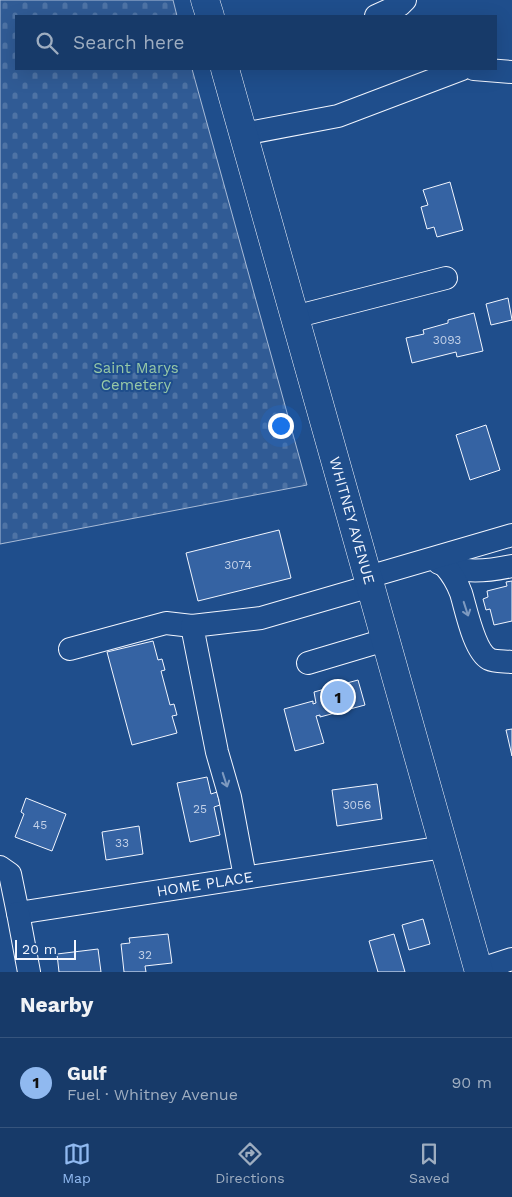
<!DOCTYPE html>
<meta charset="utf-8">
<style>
:root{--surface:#173a69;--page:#244571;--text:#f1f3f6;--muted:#9eadc0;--line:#36547d;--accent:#90b9f0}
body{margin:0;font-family:"Work Sans",sans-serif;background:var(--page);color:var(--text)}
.scale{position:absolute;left:15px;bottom:12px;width:61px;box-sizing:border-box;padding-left:5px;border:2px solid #f2f6ff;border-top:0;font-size:14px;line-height:18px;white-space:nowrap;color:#f2f6ff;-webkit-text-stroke:4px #1f4e8c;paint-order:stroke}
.you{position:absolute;left:280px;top:425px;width:18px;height:18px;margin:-12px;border:4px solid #fff;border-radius:50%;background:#1a73e8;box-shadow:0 0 0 8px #1a73e833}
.badge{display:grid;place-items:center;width:32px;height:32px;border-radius:50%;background:var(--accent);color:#111;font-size:16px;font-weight:700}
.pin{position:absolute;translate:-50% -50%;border:2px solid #fff;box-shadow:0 1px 5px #0006}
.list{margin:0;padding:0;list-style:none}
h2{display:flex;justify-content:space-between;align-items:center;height:65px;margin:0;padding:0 20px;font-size:21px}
h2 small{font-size:16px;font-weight:400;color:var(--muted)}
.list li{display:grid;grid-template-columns:32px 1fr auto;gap:15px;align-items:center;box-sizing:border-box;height:90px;padding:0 20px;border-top:1px solid var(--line)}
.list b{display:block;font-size:19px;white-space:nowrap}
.list p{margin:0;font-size:16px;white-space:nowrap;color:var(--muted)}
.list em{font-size:16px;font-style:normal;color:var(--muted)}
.icon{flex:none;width:28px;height:28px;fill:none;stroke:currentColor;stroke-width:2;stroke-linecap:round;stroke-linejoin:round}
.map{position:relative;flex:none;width:512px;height:972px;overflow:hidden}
.search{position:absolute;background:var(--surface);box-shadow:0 5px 20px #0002;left:15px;right:15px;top:15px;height:55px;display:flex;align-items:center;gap:12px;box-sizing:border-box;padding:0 18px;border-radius:0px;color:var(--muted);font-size:19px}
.sheet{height:155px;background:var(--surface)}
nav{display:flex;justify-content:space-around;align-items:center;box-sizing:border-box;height:70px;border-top:1px solid var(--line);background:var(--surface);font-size:14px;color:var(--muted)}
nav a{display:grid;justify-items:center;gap:2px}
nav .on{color:var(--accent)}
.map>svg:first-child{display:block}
.cemetery{fill:url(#cemetery-stones);stroke:#a8bbd7}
.building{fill:#3563a3;stroke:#f2f6ff}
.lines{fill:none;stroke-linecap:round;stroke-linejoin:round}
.minor-casing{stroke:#f2f6ff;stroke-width:24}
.highway-casing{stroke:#f2f6ff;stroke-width:29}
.minor{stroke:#1f4e8c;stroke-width:22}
.highway{stroke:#1f4e8c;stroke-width:28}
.oneway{stroke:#7e9ac0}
.labels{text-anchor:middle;stroke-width:4;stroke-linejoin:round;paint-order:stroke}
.number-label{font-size:12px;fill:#c3d1e8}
.park-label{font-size:15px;fill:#97c8a6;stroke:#1f4e8c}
.street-label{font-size:15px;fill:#f2f6ff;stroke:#1f4e8c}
</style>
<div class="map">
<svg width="512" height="972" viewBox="0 0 512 972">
<defs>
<pattern id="cemetery-stones" width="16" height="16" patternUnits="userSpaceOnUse" patternTransform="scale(1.25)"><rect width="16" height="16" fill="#305b95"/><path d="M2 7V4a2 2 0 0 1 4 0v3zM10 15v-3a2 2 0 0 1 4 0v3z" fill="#4e73a5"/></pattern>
</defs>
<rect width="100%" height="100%" fill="#1f4e8c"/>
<path class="cemetery" d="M0,0H173L177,16H16V69H192L307,485L0,544Z"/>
<g class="building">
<path d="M450,182L463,230L437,237L434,227L427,229L421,207L428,205L423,190Z"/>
<path d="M508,298L512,320L491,325L486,304Z"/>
<path d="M474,313L483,351L457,357L456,352L412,363L406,338L424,334L423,330L448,323V320Z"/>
<path d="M486,425L500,470L470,480L456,435Z"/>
<path d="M279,530L291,578L198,601L186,553Z"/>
<path d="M512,581V621L494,625L490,609L486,610L483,599L488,597L487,591L507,586L506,582Z"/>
<path d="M153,641L158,660L162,659L165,670L161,671L170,705L174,704L177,715L172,716L177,733L132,745L107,652Z"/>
<path d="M358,680L365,705L320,717V715L316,716L324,743L295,751L284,709L313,701V704L316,703L314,692Z"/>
<path d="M512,729V756L506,730Z"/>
<path d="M207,777L211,794L217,792L220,805L214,807L220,835L190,842L177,783Z"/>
<path d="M377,784L382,819L337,826L332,790Z"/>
<path d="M26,798L66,814L52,851L15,837L24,814L21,812Z"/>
<path d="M139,826L143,854L106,860L102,832Z"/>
<path d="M423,919L430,944L409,950L402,925Z"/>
<path d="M168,934L172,963L145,966L146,972H124L121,944L130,943L129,938Z"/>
<path d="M394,934L405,972H378L369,941Z"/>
<path d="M98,949L101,972H59L57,954Z"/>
</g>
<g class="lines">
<g class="minor-casing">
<g id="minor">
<path d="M376,16L400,5L405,0"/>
<path d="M474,69L512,72"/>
<path d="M243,134L338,116L462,69"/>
<path d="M294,317L446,278"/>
<path d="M439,563C462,574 488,571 512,566"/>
<path d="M445,566C452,574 457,582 461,593C466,609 474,651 489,659C495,662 505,661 512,662"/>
<path d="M368,577L512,535"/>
<path d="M70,649L166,623L192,626"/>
<path d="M308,663L385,640"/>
<path id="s1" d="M0,867L10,874L18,913L444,847"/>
<path d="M245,877L230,797L217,752L192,626L261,618L371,586"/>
<path d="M18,913L29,972"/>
<path d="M478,970L512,959"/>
</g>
</g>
<g class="highway-casing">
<g id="highway">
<path d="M205,0L210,16"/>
<path id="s2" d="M225,69L479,972"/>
</g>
</g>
<use href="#minor" class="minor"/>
<use href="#highway" class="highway"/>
</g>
<defs><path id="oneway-shaft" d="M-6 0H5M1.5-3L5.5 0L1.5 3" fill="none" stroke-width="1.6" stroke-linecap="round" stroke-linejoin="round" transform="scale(1.25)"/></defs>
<g class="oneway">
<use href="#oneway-shaft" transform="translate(466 609) rotate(72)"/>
<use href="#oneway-shaft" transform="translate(225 780) rotate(72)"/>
</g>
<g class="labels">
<g class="number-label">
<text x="447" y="344">3093</text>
<text x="238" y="569">3074</text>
<text x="357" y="809">3056</text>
<text x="200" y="813">25</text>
<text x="40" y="829">45</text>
<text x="122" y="847">33</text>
<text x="145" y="959">32</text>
</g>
<g class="park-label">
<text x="136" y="373">Saint Marys<tspan x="136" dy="17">Cemetery</tspan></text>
</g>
<g class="street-label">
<text dy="5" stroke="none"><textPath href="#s2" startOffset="469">WHITNEY AVENUE</textPath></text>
<text dy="5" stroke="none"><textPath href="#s1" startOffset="241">HOME PLACE</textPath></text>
</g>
</g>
</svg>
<div class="scale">20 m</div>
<div class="you"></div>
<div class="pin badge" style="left:338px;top:697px">1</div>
<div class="search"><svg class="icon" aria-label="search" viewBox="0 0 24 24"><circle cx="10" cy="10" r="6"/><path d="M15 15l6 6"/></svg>Search here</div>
</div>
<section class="sheet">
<h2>Nearby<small></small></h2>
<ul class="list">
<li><span class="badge">1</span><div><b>Gulf</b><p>Fuel · Whitney Avenue</p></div><em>90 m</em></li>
</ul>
</section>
<nav>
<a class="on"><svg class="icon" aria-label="map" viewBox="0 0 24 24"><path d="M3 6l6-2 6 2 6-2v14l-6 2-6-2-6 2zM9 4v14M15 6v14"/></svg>Map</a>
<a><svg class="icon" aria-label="directions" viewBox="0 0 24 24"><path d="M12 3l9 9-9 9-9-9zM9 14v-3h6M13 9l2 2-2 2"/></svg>Directions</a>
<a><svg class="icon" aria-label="saved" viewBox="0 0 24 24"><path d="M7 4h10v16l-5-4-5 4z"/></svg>Saved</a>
</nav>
